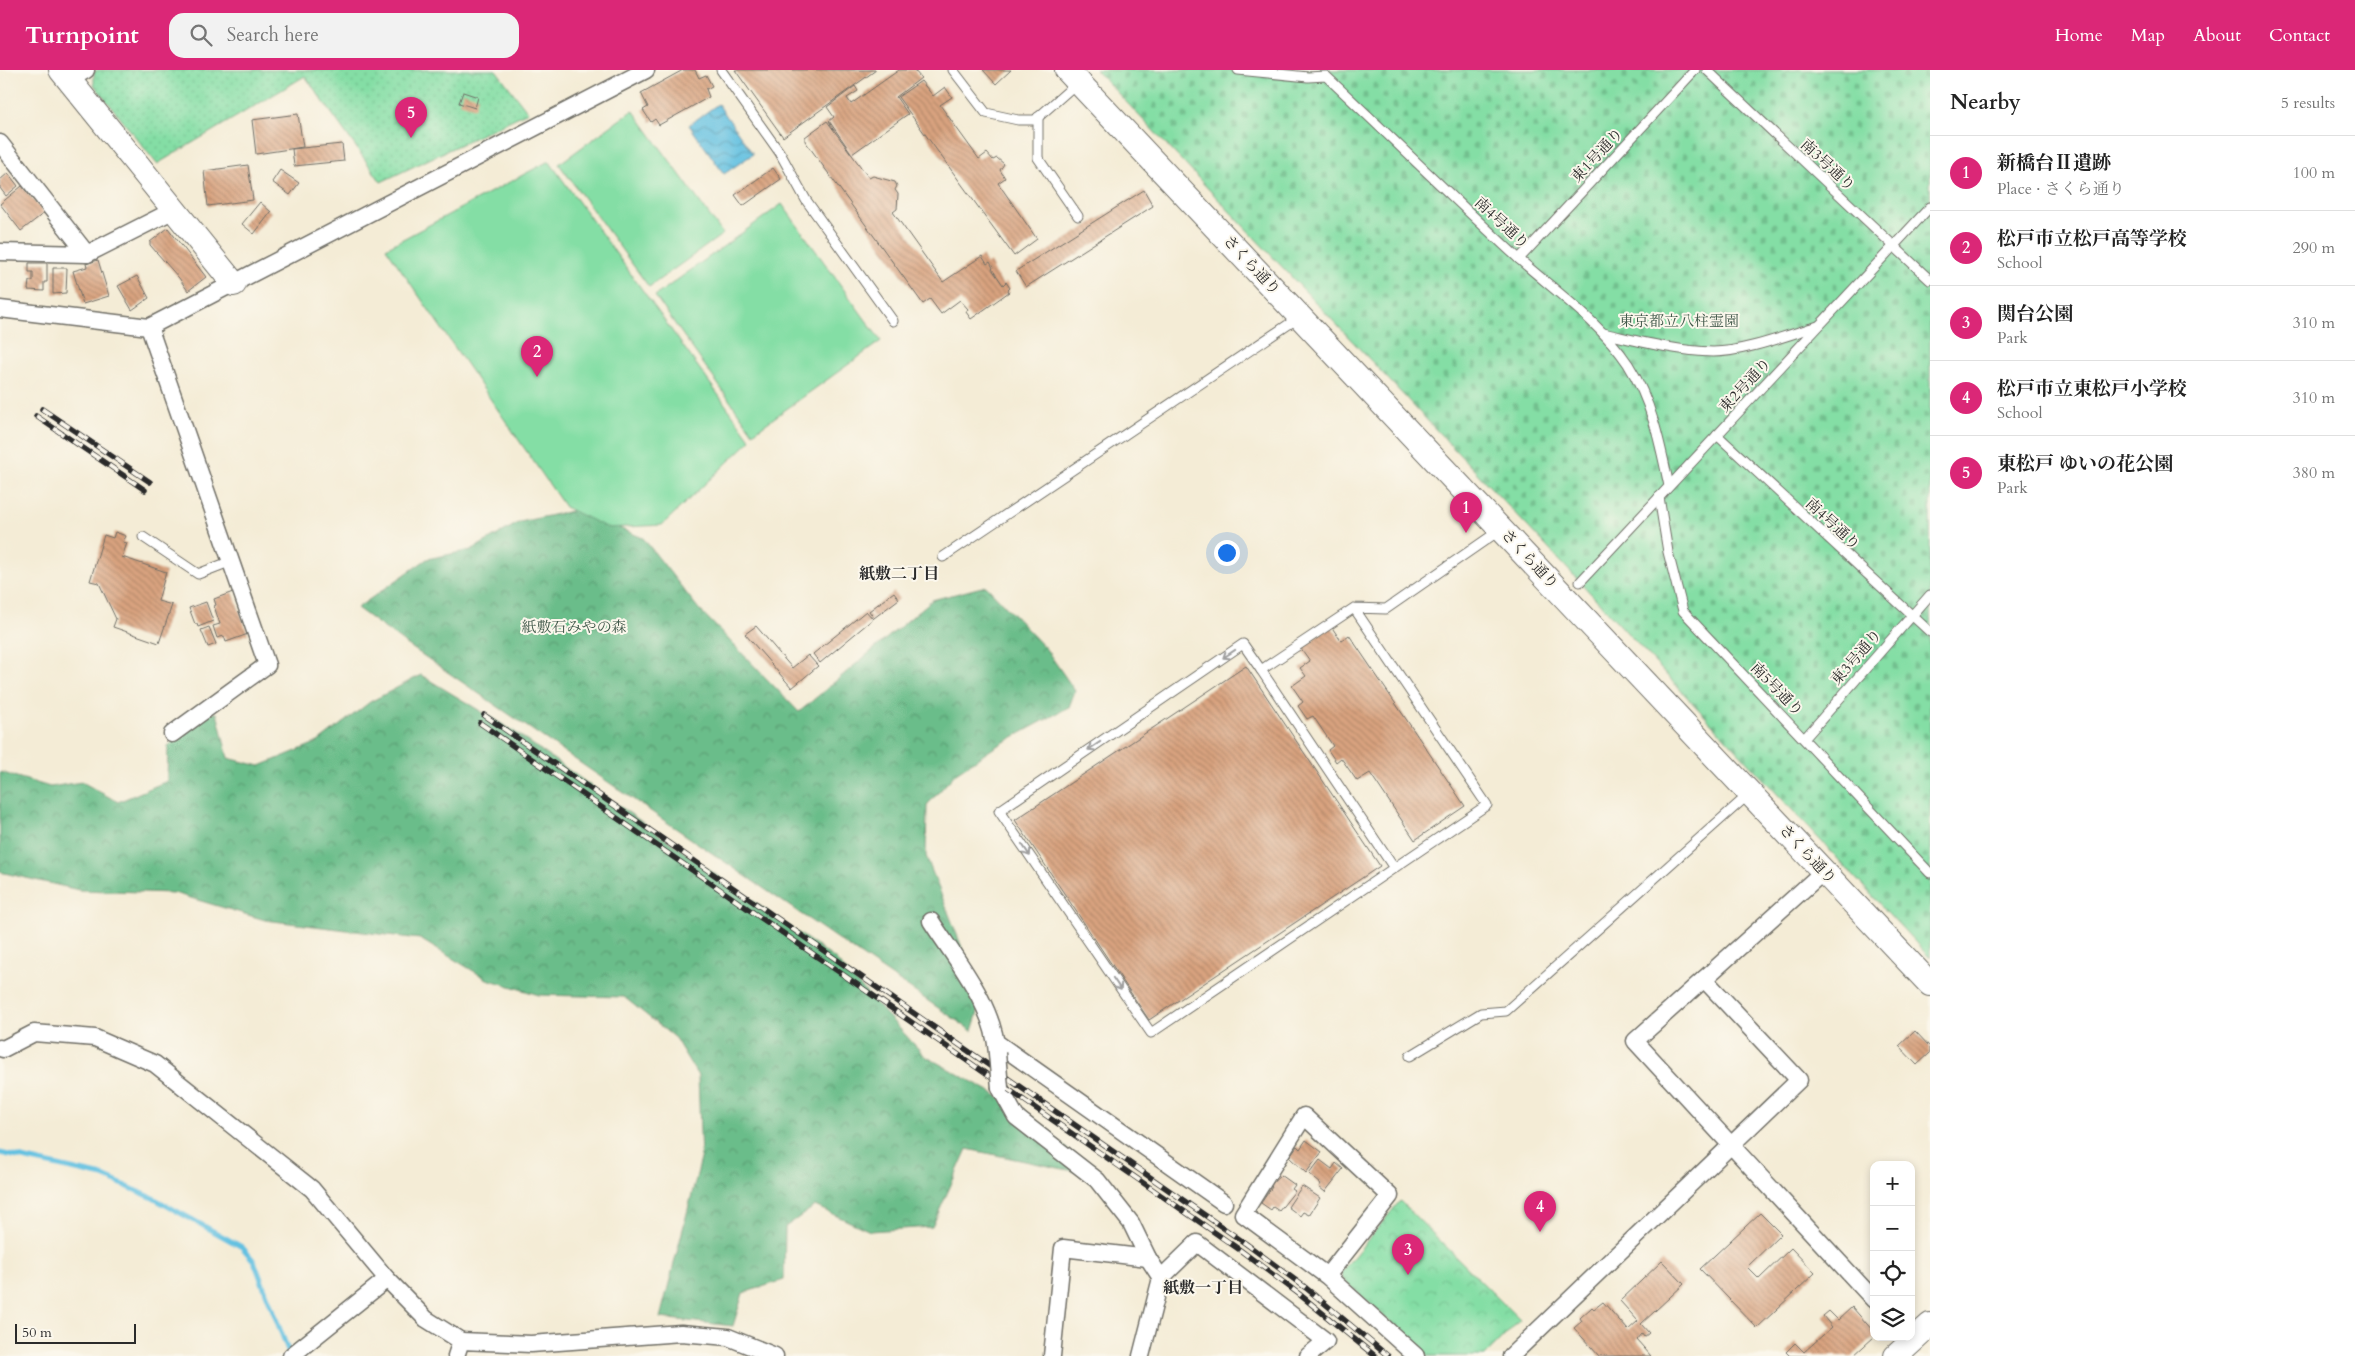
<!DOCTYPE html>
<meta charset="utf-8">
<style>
:root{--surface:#fff;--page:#f2f2f2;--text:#222;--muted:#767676;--line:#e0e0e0;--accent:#db2777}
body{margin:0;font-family:Cardo,"Noto Serif JP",serif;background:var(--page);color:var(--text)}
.controls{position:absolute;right:15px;bottom:15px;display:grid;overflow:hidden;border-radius:10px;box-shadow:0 2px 8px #0003}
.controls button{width:45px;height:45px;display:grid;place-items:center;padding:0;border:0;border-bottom:1px solid var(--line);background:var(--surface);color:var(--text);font:25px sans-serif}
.scale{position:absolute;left:15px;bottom:12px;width:121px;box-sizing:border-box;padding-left:5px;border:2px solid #2b2b2b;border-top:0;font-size:14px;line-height:18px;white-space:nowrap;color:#2b2b2b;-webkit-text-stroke:4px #fbf7ec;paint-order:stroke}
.you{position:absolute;left:1226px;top:482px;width:18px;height:18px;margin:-12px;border:4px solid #fff;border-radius:50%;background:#1a73e8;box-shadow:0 0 0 8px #1a73e833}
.badge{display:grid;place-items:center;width:32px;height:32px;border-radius:50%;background:var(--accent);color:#fff;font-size:16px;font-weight:700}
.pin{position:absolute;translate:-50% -41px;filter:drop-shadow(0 1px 2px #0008)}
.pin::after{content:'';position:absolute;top:26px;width:18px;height:15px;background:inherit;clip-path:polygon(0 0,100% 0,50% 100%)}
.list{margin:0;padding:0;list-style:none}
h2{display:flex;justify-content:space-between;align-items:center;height:65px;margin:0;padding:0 20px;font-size:21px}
h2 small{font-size:16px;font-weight:400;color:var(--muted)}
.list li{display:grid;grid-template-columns:32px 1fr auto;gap:15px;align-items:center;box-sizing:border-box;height:75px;padding:0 20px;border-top:1px solid var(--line)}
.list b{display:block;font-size:19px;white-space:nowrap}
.list p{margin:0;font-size:16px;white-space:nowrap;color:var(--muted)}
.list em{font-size:16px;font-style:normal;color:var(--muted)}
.icon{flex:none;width:28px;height:28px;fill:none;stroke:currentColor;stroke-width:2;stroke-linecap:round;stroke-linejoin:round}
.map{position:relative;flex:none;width:1930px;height:1286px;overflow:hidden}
header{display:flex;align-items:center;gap:30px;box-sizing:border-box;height:70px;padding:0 25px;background:var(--accent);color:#fff}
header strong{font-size:24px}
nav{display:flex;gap:28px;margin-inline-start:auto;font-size:18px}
.search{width:350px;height:45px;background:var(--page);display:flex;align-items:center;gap:12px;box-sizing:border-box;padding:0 18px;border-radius:15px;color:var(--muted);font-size:19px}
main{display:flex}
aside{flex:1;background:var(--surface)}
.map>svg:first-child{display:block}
.forest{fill:url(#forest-crowns);stroke:#4b745a}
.cemetery{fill:url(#cemetery-stones);stroke:#588468}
.park{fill:url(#park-crowns);stroke:#588468}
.garden{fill:url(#garden-dots);stroke:#588468}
.pitch{fill:#84dea5;stroke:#588468}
.water{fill:url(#water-waves);stroke:#477686}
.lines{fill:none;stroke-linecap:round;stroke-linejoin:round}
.stream{stroke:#63c1e1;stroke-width:5}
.building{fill:url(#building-back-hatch)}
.lane-casing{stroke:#716f67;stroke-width:11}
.street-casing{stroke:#716f67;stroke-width:19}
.secondary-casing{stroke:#716f67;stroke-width:26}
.lane{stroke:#fff;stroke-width:9}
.street{stroke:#fff;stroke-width:16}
.secondary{stroke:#fff;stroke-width:24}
.rail-casing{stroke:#2b2b2b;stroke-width:5.5}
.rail{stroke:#fbf7ec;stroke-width:4;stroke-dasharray:11;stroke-linecap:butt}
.street-bridge-casing{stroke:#716f67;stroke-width:19;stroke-linecap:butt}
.street-bridge{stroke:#fff;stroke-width:16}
.oneway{stroke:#a0a0a0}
.labels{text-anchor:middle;stroke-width:4;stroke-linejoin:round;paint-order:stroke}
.street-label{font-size:15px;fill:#2b2b2b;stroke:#fbf7ec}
.park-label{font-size:15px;fill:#41584a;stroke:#fbf7ec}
.neighbourhood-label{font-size:16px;font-weight:bold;fill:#2b2b2b;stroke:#fbf7ec}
</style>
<header>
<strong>Turnpoint</strong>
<div class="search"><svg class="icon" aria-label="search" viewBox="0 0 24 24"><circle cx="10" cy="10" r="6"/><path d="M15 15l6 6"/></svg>Search here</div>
<nav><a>Home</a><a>Map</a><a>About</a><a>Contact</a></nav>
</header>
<main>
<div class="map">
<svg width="1930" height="1286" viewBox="0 0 1930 1286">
<defs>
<pattern id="forest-crowns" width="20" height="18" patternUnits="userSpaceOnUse" patternTransform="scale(1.25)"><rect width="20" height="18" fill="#6bbd8a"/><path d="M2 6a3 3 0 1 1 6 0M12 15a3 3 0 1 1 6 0" fill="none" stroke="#589a71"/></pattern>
<pattern id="cemetery-stones" width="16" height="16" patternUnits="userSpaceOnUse" patternTransform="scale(1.25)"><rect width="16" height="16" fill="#84dea5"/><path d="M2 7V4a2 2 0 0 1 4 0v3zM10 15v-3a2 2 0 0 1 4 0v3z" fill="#72bf8e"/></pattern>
<pattern id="park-crowns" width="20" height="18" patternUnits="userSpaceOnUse" patternTransform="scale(1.25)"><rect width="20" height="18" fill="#84dea5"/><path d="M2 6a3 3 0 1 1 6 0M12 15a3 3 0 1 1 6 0" fill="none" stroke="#72bf8e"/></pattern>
<pattern id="garden-dots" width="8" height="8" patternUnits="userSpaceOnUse" patternTransform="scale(1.25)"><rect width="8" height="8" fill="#84dea5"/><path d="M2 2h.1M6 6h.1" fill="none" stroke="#72bf8e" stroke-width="1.8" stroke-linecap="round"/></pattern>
<pattern id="water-waves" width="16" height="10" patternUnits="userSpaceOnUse" patternTransform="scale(1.25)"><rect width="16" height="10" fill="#63c1e1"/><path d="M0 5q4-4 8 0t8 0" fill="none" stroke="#529db7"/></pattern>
<pattern id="building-back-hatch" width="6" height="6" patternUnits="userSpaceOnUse" patternTransform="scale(1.25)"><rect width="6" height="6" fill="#d9a37f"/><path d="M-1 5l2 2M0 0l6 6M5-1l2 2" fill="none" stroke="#b08568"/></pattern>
</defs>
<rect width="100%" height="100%" fill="#fbf7ec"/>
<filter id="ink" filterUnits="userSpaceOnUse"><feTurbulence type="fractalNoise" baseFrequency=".02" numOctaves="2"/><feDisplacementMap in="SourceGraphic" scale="10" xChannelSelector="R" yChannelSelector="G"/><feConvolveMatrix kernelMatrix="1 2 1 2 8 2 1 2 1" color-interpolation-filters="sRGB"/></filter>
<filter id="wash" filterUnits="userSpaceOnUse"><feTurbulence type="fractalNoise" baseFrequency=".0096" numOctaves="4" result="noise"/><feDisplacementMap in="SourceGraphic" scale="20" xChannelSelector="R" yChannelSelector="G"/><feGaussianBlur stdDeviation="1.12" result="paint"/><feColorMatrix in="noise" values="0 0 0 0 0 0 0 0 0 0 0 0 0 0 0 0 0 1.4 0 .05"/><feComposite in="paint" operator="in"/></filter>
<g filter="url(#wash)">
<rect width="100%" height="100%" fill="#f4ecd6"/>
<g class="forest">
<path d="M576,440L643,468L698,538L799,642L932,530L986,516L1046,579L1075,621L1069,637L995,677L956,703L927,735L926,786L963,880L984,923L972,961L402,571L357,538L427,489L471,480L520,452Z"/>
<path d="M421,605L515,662L835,889L925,986L1011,1033L1102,1107L967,1079L932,1157L870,1161L815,1136L785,1157L784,1210L743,1223L733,1256L660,1248L701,1089L698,1006L675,968L624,927L539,925L487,909L420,869L265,850L174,823L79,820L0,802V702L50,717L82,712L118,732L167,711L168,676L201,643H217L228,688L260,696L318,672L370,632Z"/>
</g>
<path class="cemetery" d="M1096,0H1930V888L1580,512Z"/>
<path class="park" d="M1400,1131L1520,1250L1485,1286H1428L1342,1209L1341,1202Z"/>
<path class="garden" d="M98,0H496L528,42L381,112L305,6L157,94L94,15V2Z"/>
<g class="pitch">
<path d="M633,40L723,164L649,217L559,94Z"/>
<path d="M549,91L751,370L662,455L608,458L565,437L386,178Z"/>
<path d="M782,134L881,271L753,363L655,226Z"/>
</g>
<path class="water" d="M718,34L753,84L724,104L689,55Z"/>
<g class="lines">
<path class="stream" d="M0,1083L103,1106L153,1128L242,1177L254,1191L289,1283"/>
</g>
<g id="blocks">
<g class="building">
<path d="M683,0H695L699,8L706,5L712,16L706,19L709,27L659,55L655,49L651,52L643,40L648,37L641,23Z"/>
<path d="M735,0H876L783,67Z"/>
<path d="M899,0H914L921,8L896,27L908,44L852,84L829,51L834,47L827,37L855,16L858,21L847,28L851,34Z"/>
<path d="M983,0H1011L996,14Z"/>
<path d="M921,11L933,26L945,17L952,27L940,35L979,89L987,83L993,90L997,88L1004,94L1000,100L1005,108L998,113L1037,169L1014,186L898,27Z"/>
<path d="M463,22L478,27L475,38L459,33Z"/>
<path d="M298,44L303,77L256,84L252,50Z"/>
<path d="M827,51L869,108L873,106L895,112L897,116L895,120L898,124L897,139L893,142L943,212L982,186L987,194L990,192L993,198L992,199L1003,215L1006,212L1010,218L1008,220L1009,222L971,249L966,242L968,239L960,230L941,244L930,229L923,234L805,71V67Z"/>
<path d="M342,74L344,91L294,96L292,79Z"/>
<path d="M248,95L253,130L208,136L204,101Z"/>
<path d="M773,98L781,109L743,136L735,125Z"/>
<path d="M280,100L299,113L290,125L272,112Z"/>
<path d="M8,103L18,116L6,126L0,118V110Z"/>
<path d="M22,116L44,143L21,161L0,134Z"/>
<path d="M1144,120L1153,136L1026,217L1016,201Z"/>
<path d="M260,132L271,142L254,164L242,154Z"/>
<path d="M168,158L206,207L188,221L179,208L150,175V172Z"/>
<path d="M98,190L109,226L83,234L73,201L87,197L86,194Z"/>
<path d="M29,193H47V212H44V221L28,220L29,211H33V202H29Z"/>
<path d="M53,198H67L66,223L53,224Z"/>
<path d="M137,206L149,228L132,240L118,216Z"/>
<path d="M115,462L126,466L123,472L127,473L122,487L166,502L158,531L172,535L159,573L113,557L116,549L99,513L90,511L104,465L113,468Z"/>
<path d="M233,522L248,564L226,572L224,566L217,568L213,556L220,554L214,536L216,535L214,529Z"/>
<path d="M894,522L899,529L874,548L869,541Z"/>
<path d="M206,532L213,551L198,557L197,554H195L189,538Z"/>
<path d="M866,541L873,549L820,593L813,584Z"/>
<path d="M756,556L792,598L808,585L818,596L792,618L745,564Z"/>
<path d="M1331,556L1341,571L1349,565L1465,736L1415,770L1370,703L1357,711L1341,688L1336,692L1328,680L1333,676L1313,646L1307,649L1298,636L1303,632L1292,616L1306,606L1300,598L1310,591L1300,577Z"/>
<path d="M209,557L216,574L208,577L201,560Z"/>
<path d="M1246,596L1380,796L1149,950L1015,750Z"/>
<path d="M1915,961L1930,977V983L1917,995L1899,976Z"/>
<path d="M1306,1070L1322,1082L1306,1103L1289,1087L1297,1076L1300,1079Z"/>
<path d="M1320,1090L1332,1099L1336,1093L1343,1099L1325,1122L1319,1117L1321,1114L1309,1104Z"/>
<path d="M1281,1105L1295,1115L1292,1119L1295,1121L1279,1141L1273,1137L1271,1140L1261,1133L1272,1117L1270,1115Z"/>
<path d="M1302,1116L1320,1128L1309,1145L1303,1142L1300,1146L1288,1137Z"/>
<path d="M1760,1143L1781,1164L1747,1197L1759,1209L1791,1178L1815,1203L1757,1258L1700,1199Z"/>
<path d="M1662,1191L1684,1214L1641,1254L1649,1263L1644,1267L1642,1264L1637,1270L1651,1286H1599L1574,1258L1582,1251L1580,1248L1592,1237L1594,1239L1603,1232L1628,1260L1638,1251L1620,1231Z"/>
<path d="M1852,1237L1874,1262V1267L1853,1286H1790L1786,1282L1795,1273L1804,1282L1832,1257L1823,1246L1829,1241L1838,1250Z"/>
</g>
</g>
</g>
<g filter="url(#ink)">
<use href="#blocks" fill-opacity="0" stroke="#716f67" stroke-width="1"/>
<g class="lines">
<g class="lane-casing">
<g id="lane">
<path d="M721,0L780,83L806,130L893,251"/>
<path d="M953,0L986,43L1018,50H1035L1078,12"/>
<path d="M1238,0L1308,7L1326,6C1391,67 1454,129 1519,189C1556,222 1600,252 1628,294C1652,332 1660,373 1669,416"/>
<path d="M1707,0L1930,210"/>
<path d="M1038,47V88L1078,146"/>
<path d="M1519,189L1695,0"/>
<path d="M1603,263C1639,271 1676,281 1713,282C1744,282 1788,265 1818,256"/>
<path d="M1717,365L1930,562"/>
<path d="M1659,427L1668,482L1683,541L1930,803"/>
<path d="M143,467L198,504L229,492"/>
<path d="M943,487L1298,248"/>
<path d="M1580,512L1930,137"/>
<path d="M1354,538L1487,735L1394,798L1261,600L1354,538L1386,539L1500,460"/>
<path d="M1261,600L1243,574L999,741L1151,963L1394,798"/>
<path d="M1805,668L1930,525"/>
<path d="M1410,986L1481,943L1506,941L1748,725"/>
</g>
</g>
<g class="street-casing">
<g id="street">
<path d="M69,10L86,0"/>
<path d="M0,73L87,184L174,140"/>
<path d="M0,182L87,184"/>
<path d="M0,239L149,257L646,0"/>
<path d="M149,257L267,595L172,664"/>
<path d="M1824,801L1635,971L1874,1230"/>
<path d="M931,851C956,890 994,935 997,983"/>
<path d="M997,973L1224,1133"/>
<path d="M0,978L3,979L34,963L95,968L155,994L312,1119L387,1209L426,1249L461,1271"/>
<path d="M1000,1018L1016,1047L1097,1110L1131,1153L1148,1188L1161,1208"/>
<path d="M1327,1206L1390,1126L1304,1046L1243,1144L1327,1206L1416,1286"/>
<path d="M291,1286L387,1209"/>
<path d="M456,1286L461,1271L531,1274L681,1263L728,1267L775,1286"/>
<path d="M1052,1286L1063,1178L1148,1188"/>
<path d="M1141,1286L1161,1208L1197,1173L1326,1271L1308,1286"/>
<path d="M1511,1286L1799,1010L1704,909"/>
</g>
</g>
<g class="secondary-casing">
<g id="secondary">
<path d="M61,0L234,214"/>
<path d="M1067,0L1930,914"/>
<path d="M1896,1286L1930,1255"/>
</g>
</g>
<use href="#lane" class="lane"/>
<use href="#street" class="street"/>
<use href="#secondary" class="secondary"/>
<g class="rail-casing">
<g id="rail">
<path d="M42,339L150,412"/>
<path d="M36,346L145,420"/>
<path d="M484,645L1245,1173L1306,1218L1388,1286"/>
<path d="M480,653L1240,1180L1299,1224L1375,1286"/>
</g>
</g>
<use href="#rail" class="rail"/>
<g class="street-bridge-casing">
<path id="street-bridge" d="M997,983L1000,1018"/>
</g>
<use href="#street-bridge" class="street-bridge"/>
</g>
<defs><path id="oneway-shaft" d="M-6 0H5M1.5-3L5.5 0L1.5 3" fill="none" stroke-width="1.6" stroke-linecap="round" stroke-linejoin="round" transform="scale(1.25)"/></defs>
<g class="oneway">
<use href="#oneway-shaft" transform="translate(1229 584) rotate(146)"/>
<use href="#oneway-shaft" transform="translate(1094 676) rotate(146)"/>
<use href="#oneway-shaft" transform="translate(1026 780) rotate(56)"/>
<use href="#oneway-shaft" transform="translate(1117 914) rotate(56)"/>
</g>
</g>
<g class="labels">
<g class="street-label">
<text transform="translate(1597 85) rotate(-47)" y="5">東1号通り</text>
<text transform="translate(1828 95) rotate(43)" y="5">南3号通り</text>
<text transform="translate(1502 153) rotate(43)" y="5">南4号通り</text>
<text transform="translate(1252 195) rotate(47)" y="5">さくら通り</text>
<text transform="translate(1745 315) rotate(-47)" y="5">東2号通り</text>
<text transform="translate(1833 454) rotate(43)" y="5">南4号通り</text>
<text transform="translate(1530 489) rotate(47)" y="5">さくら通り</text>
<text transform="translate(1856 587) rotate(-49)" y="5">東3号通り</text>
<text transform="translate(1777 619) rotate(46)" y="5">南5号通り</text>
<text transform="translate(1808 784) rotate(47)" y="5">さくら通り</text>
</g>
<g class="park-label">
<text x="1679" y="256">東京都立八柱霊園</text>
<text x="574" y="562">紙敷石みやの森</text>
</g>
<g class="neighbourhood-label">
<text x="899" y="509">紙敷二丁目</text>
<text x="1203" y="1223">紙敷一丁目</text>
</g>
</g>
</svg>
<div class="controls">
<button>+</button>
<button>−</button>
<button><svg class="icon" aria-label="locate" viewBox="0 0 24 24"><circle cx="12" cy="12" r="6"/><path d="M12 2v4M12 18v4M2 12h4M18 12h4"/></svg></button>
<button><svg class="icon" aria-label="layers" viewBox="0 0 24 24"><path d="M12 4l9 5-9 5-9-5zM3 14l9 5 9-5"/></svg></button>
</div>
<div class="scale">50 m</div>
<div class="you"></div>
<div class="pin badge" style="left:1466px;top:463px">1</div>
<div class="pin badge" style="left:537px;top:307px">2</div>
<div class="pin badge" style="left:1408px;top:1205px">3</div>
<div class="pin badge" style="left:1540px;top:1162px">4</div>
<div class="pin badge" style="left:411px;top:68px">5</div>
</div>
<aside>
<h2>Nearby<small>5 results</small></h2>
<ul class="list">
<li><span class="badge">1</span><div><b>新橋台Ⅱ遺跡</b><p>Place · さくら通り</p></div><em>100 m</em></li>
<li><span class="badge">2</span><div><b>松戸市立松戸高等学校</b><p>School</p></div><em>290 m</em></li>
<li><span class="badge">3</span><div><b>関台公園</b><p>Park</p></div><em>310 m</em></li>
<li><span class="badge">4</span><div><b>松戸市立東松戸小学校</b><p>School</p></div><em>310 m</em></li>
<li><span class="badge">5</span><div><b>東松戸 ゆいの花公園</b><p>Park</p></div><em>380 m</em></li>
</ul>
</aside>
</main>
